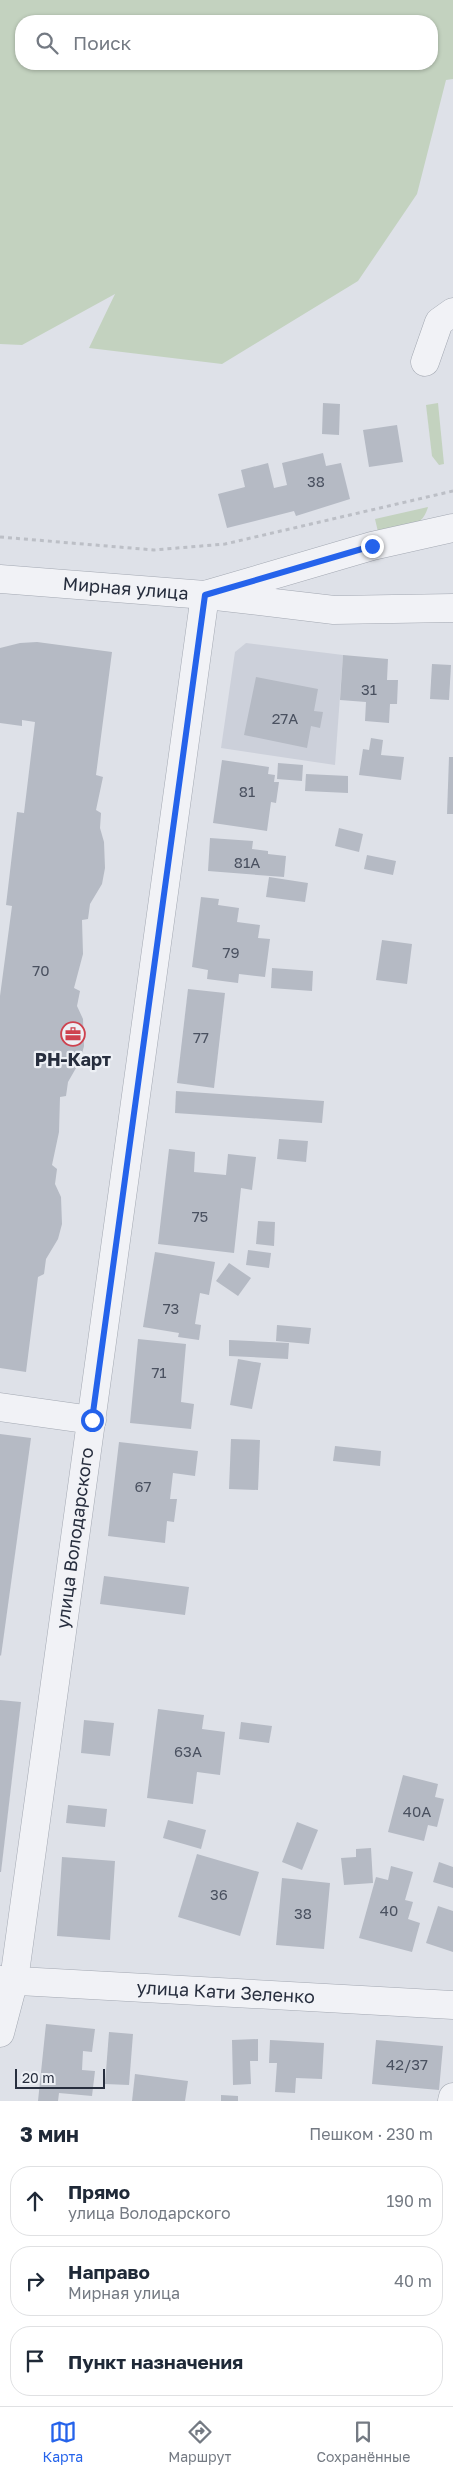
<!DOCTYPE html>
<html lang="ru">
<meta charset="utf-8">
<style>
:root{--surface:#fff;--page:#f2f2f3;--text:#1f2937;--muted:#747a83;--line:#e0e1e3;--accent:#2563eb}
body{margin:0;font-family:"Golos Text",sans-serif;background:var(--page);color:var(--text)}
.scale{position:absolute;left:15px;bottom:12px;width:90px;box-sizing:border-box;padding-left:5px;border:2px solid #272e3e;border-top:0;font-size:14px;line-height:18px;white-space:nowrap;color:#272e3e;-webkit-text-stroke:4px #edf0f5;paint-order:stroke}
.stop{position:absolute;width:15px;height:15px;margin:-11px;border:4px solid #2563eb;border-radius:50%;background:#fff}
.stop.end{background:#2563eb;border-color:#fff;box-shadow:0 1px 5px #0008}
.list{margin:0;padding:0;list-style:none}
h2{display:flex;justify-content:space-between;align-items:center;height:65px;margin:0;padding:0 20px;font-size:21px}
h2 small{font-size:16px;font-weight:400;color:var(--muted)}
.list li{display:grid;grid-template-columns:32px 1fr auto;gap:15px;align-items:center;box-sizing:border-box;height:70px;margin:0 10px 10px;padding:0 10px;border:1px solid var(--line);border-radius:20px}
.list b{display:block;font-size:19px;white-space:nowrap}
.list p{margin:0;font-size:16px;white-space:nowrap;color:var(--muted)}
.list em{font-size:16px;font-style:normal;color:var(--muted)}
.icon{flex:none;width:28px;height:28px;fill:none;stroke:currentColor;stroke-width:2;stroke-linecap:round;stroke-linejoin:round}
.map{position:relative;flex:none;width:453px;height:2101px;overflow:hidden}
.search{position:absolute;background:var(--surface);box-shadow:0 1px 4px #0004;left:15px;right:15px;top:15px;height:55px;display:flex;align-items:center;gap:12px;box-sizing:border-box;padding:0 18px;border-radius:20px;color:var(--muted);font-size:19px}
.sheet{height:305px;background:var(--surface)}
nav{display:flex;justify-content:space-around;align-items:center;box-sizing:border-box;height:70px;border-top:1px solid var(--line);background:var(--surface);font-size:14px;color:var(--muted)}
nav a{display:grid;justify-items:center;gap:2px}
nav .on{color:var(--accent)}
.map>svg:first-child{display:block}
.built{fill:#ccd0da}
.green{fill:#c3d2bf;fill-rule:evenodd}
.building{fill:#b5bac4}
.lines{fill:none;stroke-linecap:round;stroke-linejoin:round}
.minor-casing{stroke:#a3a8b2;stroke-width:29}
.path{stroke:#bcbfc6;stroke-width:3;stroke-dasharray:4 4;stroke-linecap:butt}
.minor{stroke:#f1f2f6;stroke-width:28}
.route{stroke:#2563eb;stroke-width:6}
.labels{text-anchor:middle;stroke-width:4.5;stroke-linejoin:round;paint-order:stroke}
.number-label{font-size:15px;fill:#4a5160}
.street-label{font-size:18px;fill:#272e3e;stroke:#edf0f5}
.poi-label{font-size:18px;font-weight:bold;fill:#272e3e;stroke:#edf0f5}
</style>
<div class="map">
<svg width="453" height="2101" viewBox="0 0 453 2101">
<rect width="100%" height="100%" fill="#dee1e8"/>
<path class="built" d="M246,643L343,655L335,765L221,748L235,652Z"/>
<g class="green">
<path d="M0,0H453V79L446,80L417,194L358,281L222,364L89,348L115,294L22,345L0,344ZM432,21V64H21V21Z"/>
<path d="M438,403L444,464L439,465L432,456L426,405Z"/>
<path d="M428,507C422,530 399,530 379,536L375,519Z"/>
</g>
<g class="building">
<path d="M323,403L340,404L339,435L322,434Z"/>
<path d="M397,425L403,462L369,467L363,430Z"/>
<path d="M323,453L326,466L341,463L350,499L296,516L294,511L227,528L218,494L245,487L241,470L268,463L274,488L287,485L282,463Z"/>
<path d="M37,642L112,652L96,775L103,777L96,810L101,813L100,828L104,842L105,868L102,884L90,904L88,919L82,920L83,954L74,988L80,991L77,1006L83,1019L84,1046L80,1061L68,1082L66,1096L60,1097L59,1132L52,1165L57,1169L55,1184L61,1197L62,1224L58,1239L46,1259L44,1274L38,1277L26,1372L0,1368V996L12,906L6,905L17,812L24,813L35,722L22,720V726L0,723V648L20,643Z"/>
<path d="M343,655L388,659L387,680H398L397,704H390L389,723L365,721L366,702L340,700Z"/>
<path d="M432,664L451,665L449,700L430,699Z"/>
<path d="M256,677L318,689L314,711L323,712L320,728L311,726L307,748L244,735Z"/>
<path d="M371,738L383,740L381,755L404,757L401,780L359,775L363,749L369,750Z"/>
<path d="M449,757H453V814H447Z"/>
<path d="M222,760L269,767L268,774L275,775L274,782H279L276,803L271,802L267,831L213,823Z"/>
<path d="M278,763L303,765L302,781L277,779Z"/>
<path d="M306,774L348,776V793L305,791Z"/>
<path d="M339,828L363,834L359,852L335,846Z"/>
<path d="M210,838L253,841L252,849L268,851V854L286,856L284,877L208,871Z"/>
<path d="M367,855L396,861L393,875L364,869Z"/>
<path d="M269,877L308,883L305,902L266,897Z"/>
<path d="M201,897L219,899L218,905L239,908L237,922L260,925L258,938L270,939L265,977L239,974L238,983L207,979L208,970L192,967Z"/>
<path d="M382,940L412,944L407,984L376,980Z"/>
<path d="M272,968L313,971L312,991L271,988Z"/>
<path d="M188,989L225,993L214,1088L177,1083Z"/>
<path d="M176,1091L324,1101L322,1123L175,1113Z"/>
<path d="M279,1139L308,1141L306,1162L277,1159Z"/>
<path d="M169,1149L195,1152L194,1172L226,1175L228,1154L256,1157L252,1190L241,1188L234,1253L158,1244Z"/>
<path d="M258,1221L275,1222L274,1246L256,1244Z"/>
<path d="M248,1250L271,1253L269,1268L246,1265Z"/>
<path d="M155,1252L215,1262L209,1295L200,1293L195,1324L201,1325L199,1340L178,1337L179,1333L143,1327Z"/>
<path d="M229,1263L251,1278L238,1296L216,1281Z"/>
<path d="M277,1325L311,1328L309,1344L276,1341Z"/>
<path d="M138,1339L186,1344L181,1402L194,1404L191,1429L130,1423Z"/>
<path d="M229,1340L289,1343L288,1359L229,1356Z"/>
<path d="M238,1359L261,1363L252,1409L230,1405Z"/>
<path d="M0,1434L31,1438L1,1656L0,1655Z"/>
<path d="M231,1439L260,1440L258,1490L229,1489Z"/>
<path d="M119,1442L198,1451L195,1476L173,1473L170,1499H177L174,1522L167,1521L165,1543L108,1536Z"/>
<path d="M335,1446L381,1451L380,1466L333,1461Z"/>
<path d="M104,1576L189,1587L185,1615L100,1604Z"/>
<path d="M0,1700L21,1702L1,1872H0Z"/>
<path d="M158,1709L204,1715L202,1729L225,1732L220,1775L197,1772L193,1804L147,1798Z"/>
<path d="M84,1720L114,1723L110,1756L81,1753Z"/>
<path d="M241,1722L272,1726L269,1743L239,1739Z"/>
<path d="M403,1775L438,1784L435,1797L444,1799L437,1827L428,1825L424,1841L388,1832Z"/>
<path d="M68,1805L107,1809L105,1827L66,1823Z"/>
<path d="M168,1820L206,1830L201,1849L163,1838Z"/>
<path d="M297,1822L318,1830L302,1870L282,1862Z"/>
<path d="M371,1848L373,1883L344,1885L341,1858L356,1857V1849Z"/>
<path d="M197,1854L259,1872L240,1936L178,1917Z"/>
<path d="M62,1857L115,1861L110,1940L57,1936Z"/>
<path d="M439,1862L453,1867V1888L433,1882Z"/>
<path d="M391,1866L413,1872L405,1900L413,1902L408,1919L420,1923L412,1952L359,1938L376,1877L388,1880Z"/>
<path d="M282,1878L330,1883L324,1949L276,1945Z"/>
<path d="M438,1906L453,1911V1952L426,1943Z"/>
<path d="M46,2024L95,2029L92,2052L83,2051L82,2070L95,2071L92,2096L59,2093L58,2101H38Z"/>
<path d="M109,2032L133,2034L129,2085L105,2084Z"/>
<path d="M258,2039V2061H250L251,2084L233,2085L232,2040Z"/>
<path d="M270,2040L324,2043L322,2079L296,2078L295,2093L275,2092L277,2063H269Z"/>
<path d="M376,2040L443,2046L439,2090L372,2084Z"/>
<path d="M135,2074L188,2081L185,2101H132Z"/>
<path d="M221,2095L238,2096V2101H221Z"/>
</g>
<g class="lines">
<g class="minor-casing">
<g id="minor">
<path d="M425,362L439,322L453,312"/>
<path id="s1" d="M0,579L205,595L372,546L453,528"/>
<path d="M216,596L334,610L453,608"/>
<path d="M0,1407L92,1420"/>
<path id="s2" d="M0,1980L453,2005"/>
<path id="s3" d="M0,2033L14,1980L205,595"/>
<path d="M452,2101L453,2097"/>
</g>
</g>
<path class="path" d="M0,537L154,550L225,544L453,491"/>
<use href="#minor" class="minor"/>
</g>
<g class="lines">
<path class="route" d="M92,1420L205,595L372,546"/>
</g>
<defs>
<g id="office-ring" transform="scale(1.25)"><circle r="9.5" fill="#edf0f5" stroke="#ce424f" stroke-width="1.5"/><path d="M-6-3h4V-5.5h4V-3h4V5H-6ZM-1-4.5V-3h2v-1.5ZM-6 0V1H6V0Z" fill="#ce424f"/></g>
</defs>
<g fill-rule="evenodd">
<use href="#office-ring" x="73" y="1034"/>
</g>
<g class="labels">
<g class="number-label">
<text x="316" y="487">38</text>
<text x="369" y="695">31</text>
<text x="285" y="724">27А</text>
<text x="247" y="797">81</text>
<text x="247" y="868">81А</text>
<text x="231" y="958">79</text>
<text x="41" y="976">70</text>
<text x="201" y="1043">77</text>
<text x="200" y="1222">75</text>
<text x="171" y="1314">73</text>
<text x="159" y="1378">71</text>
<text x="143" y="1492">67</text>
<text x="188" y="1757">63А</text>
<text x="417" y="1817">40А</text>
<text x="219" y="1900">36</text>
<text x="389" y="1916">40</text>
<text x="303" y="1919">38</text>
<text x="407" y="2070">42/37</text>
</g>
<g class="street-label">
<text dy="6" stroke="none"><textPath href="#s1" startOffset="126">Мирная улица</textPath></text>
<text dy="6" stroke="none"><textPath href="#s3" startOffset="501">улица Володарского</textPath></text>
<text dy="6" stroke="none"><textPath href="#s2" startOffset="226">улица Кати Зеленко</textPath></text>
</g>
<g class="poi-label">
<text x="73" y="1066">РН-Карт</text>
</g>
</g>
</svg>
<div class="scale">20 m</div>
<div class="stop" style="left:92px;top:1420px"></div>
<div class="stop end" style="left:372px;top:546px"></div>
<div class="search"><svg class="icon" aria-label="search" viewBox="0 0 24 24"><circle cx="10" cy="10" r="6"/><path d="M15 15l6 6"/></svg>Поиск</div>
</div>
<section class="sheet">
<h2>3 мин<small>Пешком · 230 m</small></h2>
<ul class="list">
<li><svg class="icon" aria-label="ahead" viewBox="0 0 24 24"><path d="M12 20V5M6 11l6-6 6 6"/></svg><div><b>Прямо</b><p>улица Володарского</p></div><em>190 m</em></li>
<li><svg class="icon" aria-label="right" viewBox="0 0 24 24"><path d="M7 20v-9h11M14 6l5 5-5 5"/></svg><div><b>Направо</b><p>Мирная улица</p></div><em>40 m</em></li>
<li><svg class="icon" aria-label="arrive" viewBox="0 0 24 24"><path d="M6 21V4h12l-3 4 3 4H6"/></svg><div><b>Пункт назначения</b></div></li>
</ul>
</section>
<nav>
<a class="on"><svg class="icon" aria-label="map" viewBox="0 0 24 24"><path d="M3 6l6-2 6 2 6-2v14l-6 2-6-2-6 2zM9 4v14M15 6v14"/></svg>Карта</a>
<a><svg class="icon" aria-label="directions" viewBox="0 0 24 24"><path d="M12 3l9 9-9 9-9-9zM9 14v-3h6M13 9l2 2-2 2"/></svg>Маршрут</a>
<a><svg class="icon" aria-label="saved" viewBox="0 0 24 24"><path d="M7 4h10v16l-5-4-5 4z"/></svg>Сохранённые</a>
</nav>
